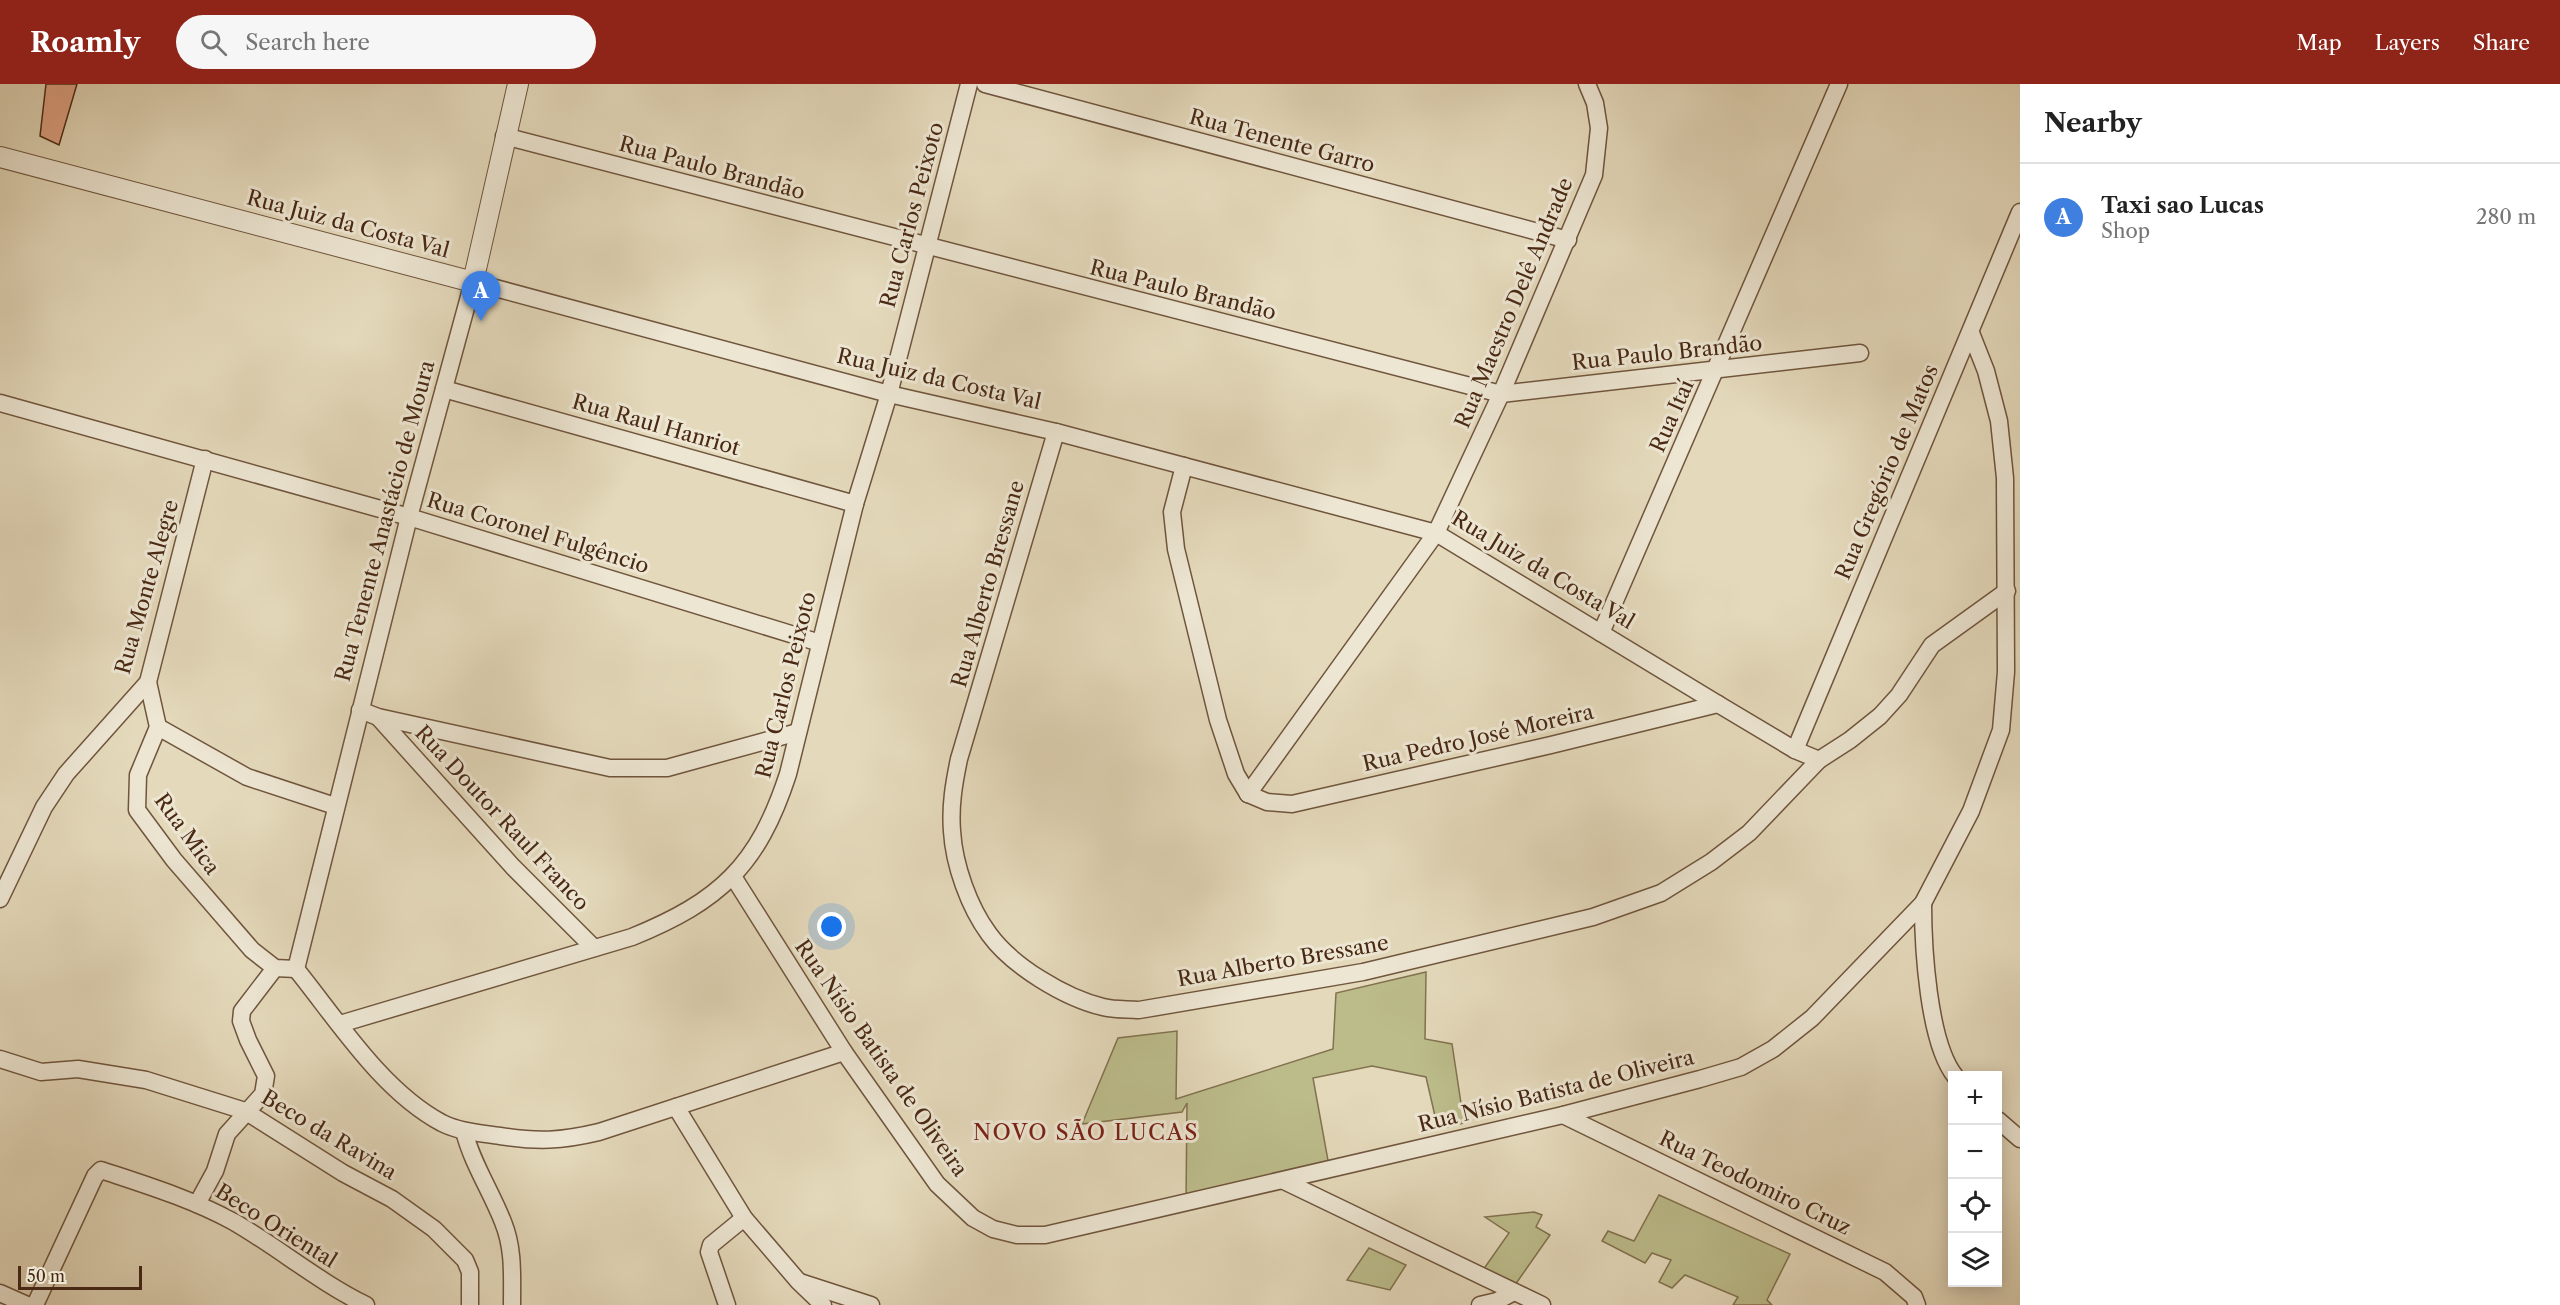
<!DOCTYPE html>
<meta charset="utf-8">
<style>
:root{--surface:#fff;--page:#f6f6f6;--text:#222;--muted:#767676;--line:#e0e0e0;--accent:#8f2418}
body{margin:0;font-family:"Libre Caslon Text",serif;background:var(--page);color:var(--text)}
.controls{position:absolute;right:18px;bottom:18px;display:grid;overflow:hidden;border-radius:0px;box-shadow:0 3px 15px #0003}
.controls button{width:54px;height:54px;display:grid;place-items:center;padding:0;border:0;border-bottom:2px solid var(--line);background:var(--surface);color:var(--text);font:30px sans-serif}
.scale{position:absolute;left:18px;bottom:15px;width:124px;box-sizing:border-box;padding-left:6px;border:3px solid #492913;border-top:0;font-size:16px;line-height:21px;white-space:nowrap;color:#492913;-webkit-text-stroke:4px #ede6d3;paint-order:stroke}
.you{position:absolute;left:832px;top:843px;width:21px;height:21px;margin:-15px;border:4px solid #fff;border-radius:50%;background:#1a73e8;box-shadow:0 0 0 9px #1a73e833}
.badge{display:grid;place-items:center;width:39px;height:39px;border-radius:50%;background:var(--accent);color:#fff;font-size:20px;font-weight:700}
.pin{position:absolute;translate:-50% -50px;filter:drop-shadow(0 2px 3px #0008)}
.pin::after{content:'';position:absolute;top:32px;width:21px;height:18px;background:inherit;clip-path:polygon(0 0,100% 0,50% 100%)}
.list{margin:0;padding:0;list-style:none}
h2{display:flex;justify-content:space-between;align-items:center;height:78px;margin:0;padding:0 24px;font-size:26px}
h2 small{font-size:20px;font-weight:400;color:var(--muted)}
.list li{display:grid;grid-template-columns:39px 1fr auto;gap:18px;align-items:center;box-sizing:border-box;height:108px;padding:0 24px;border-top:2px solid var(--line)}
.list b{display:block;font-size:22px;white-space:nowrap}
.list p{margin:0;font-size:20px;white-space:nowrap;color:var(--muted)}
.list em{font-size:20px;font-style:normal;color:var(--muted)}
.icon{flex:none;width:33px;height:33px;fill:none;stroke:currentColor;stroke-width:2;stroke-linecap:round;stroke-linejoin:round}
.map{position:relative;flex:none;width:2020px;height:1221px;overflow:hidden}
header{display:flex;align-items:center;gap:36px;box-sizing:border-box;height:84px;padding:0 30px;background:var(--accent);color:#fff}
header strong{font-size:28px}
nav{display:flex;gap:33px;margin-inline-start:auto;font-size:21px}
.search{width:420px;height:54px;background:var(--page);display:flex;align-items:center;gap:15px;box-sizing:border-box;padding:0 21px;border-radius:33px;color:var(--muted);font-size:22px}
main{display:flex}
aside{flex:1;background:var(--surface)}
.map>svg:first-child{display:block}
.green{fill:#bcbc8b;stroke:#82724f;stroke-width:1.5}
.building{fill:#e0a385;stroke:#492913;stroke-width:1.5}
.lines{fill:none;stroke-linecap:round;stroke-linejoin:round}
.minor-casing{stroke:#70553d;stroke-width:19}
.tertiary-casing{stroke:#70553d;stroke-width:22}
.minor{stroke:#ede6d3;stroke-width:16}
.tertiary{stroke:#ede6d3;stroke-width:20}
.labels{text-anchor:middle;stroke-width:6;stroke-linejoin:round;paint-order:stroke}
.street-label{font-size:21px;fill:#492913;stroke:#ede6d3}
.neighbourhood-label{font-size:22px;letter-spacing:1.5px;fill:#7a1f14;stroke:#ede6d3}
</style>
<header>
<strong>Roamly</strong>
<div class="search"><svg class="icon" aria-label="search" viewBox="0 0 24 24"><circle cx="10" cy="10" r="6"/><path d="M15 15l6 6"/></svg>Search here</div>
<nav><a>Map</a><a>Layers</a><a>Share</a></nav>
</header>
<main>
<div class="map">
<svg width="2020" height="1221" viewBox="0 0 2020 1221">
<rect width="100%" height="100%" fill="#e4d9bb"/>
<filter id="stains"><feTurbulence type="fractalNoise" baseFrequency=".00333" numOctaves="4"/><feColorMatrix values="0 0 0 0 .2 0 0 0 0 .09 0 0 0 0 .02 0 0 0 .5 -.17"/></filter>
<radialGradient id="worn" r=".72"><stop offset=".6" stop-color="#630" stop-opacity="0"/><stop offset="1" stop-color="#630" stop-opacity=".3"/></radialGradient>
<g class="green">
<path d="M1426,888L1425,955L1452,960L1464,1039L1438,1045L1426,993L1372,982L1313,994L1329,1082L1186,1115L1187,1019L1182,1028L1082,1040L1118,954L1177,947L1176,1015L1333,965L1336,909Z"/>
<path d="M1659,1111L1790,1170L1767,1216L1772,1221H1733L1738,1213L1685,1191L1672,1204L1659,1198L1671,1176L1652,1169L1645,1179L1602,1157L1608,1147L1634,1157Z"/>
<path d="M1534,1128L1542,1131L1536,1143L1550,1151L1515,1201L1483,1186L1509,1149L1485,1133Z"/>
<path d="M1369,1164L1406,1181L1390,1206L1347,1196Z"/>
</g>
<path class="building" d="M46,0H77L59,61L40,52Z"/>
<g class="lines">
<g class="minor-casing">
<g id="minor">
<path d="M985,0L1568,156"/>
<path d="M504,52L1501,310L1860,269"/>
<path d="M444,305L855,420"/>
<path d="M0,319L409,433L820,559"/>
<path d="M1056,348L959,675C954,699 950,722 952,747C954,781 969,823 989,850C1012,882 1065,914 1103,923C1114,926 1127,925 1139,926L1363,888L1593,833L1661,809L1711,778L1749,749L1819,676L1850,656L1880,632L1899,611L1932,561L2007,507"/>
<path d="M1184,382L1172,428L1176,465L1218,636L1236,690L1248,710"/>
<path d="M1601,549L1839,0"/>
<path d="M148,598L158,643L138,691L137,726L174,776L252,866L275,884L296,885"/>
<path d="M360,626L378,633L610,684H667L798,648"/>
<path d="M378,633L513,783L594,864"/>
<path d="M158,643L247,693L335,722"/>
<path d="M1795,666L2020,128"/>
<path d="M1248,710L1436,449L1501,310L1594,91L1599,44L1595,19L1587,0"/>
<path d="M1248,710L1267,718L1292,720L1551,661L1718,620"/>
<path d="M734,794L844,968L937,1100L973,1134L993,1145L1017,1151H1045L1563,1031L1700,995L1741,983L1773,965L1812,934L1923,819L1971,727L2001,646L2006,588L2005,394L1999,337L1986,287L1971,249"/>
<path d="M0,815L44,723L66,690L148,598L205,375"/>
<path d="M1923,819C1923,862 1928,958 1955,992"/>
<path d="M296,885L409,433L473,198L889,310L1056,348L1436,449L1718,620L1795,666L1819,676"/>
<path d="M296,885C338,937 382,1007 442,1039C460,1048 480,1049 500,1052C538,1058 561,1057 599,1048L844,968"/>
<path d="M340,940L632,853C720,817 758,782 788,690L855,420L889,310L969,0"/>
<path d="M0,975L41,988L78,985L146,996L245,1027L343,1089L392,1115L434,1145L465,1176L470,1188V1221"/>
<path d="M676,1023L744,1134L799,1198L823,1221"/>
<path d="M1563,1031L1885,1188L1914,1213L1917,1221"/>
<path d="M1998,1036L2020,1055"/>
<path d="M464,1047C472,1079 491,1107 503,1138C514,1165 512,1192 512,1221"/>
<path d="M1284,1097L1542,1221"/>
<path d="M197,1120L215,1087L227,1050L263,1010L266,992L248,956L241,937L242,927L275,884"/>
<path d="M800,1198L871,1221"/>
<path d="M0,1209L27,1221"/>
<path d="M35,1221L95,1092L101,1086C146,1101 192,1115 234,1138C279,1164 319,1198 366,1221"/>
<path d="M727,1221L709,1168L711,1161L744,1134"/>
<path d="M1480,1221L1497,1217L1514,1208"/>
</g>
</g>
<g class="tertiary-casing">
<path id="tertiary" d="M0,73L473,198L518,0"/>
</g>
<use href="#minor" class="minor"/>
<use href="#tertiary" class="tertiary"/>
</g>
<g class="labels">
<g class="street-label">
<text transform="translate(1282 57) rotate(15)" y="7">Rua Tenente Garro</text>
<text transform="translate(712 84) rotate(15)" y="7">Rua Paulo Brandão</text>
<text transform="translate(912 131) rotate(-75)" y="7">Rua Carlos Peixoto</text>
<text transform="translate(348 140) rotate(15)" y="7">Rua Juiz da Costa Val</text>
<text transform="translate(1183 206) rotate(14)" y="7">Rua Paulo Brandão</text>
<text transform="translate(1514 219) rotate(-67)" y="7">Rua Maestro Delê Andrade</text>
<text transform="translate(1667 269) rotate(-6)" y="7">Rua Paulo Brandão</text>
<text transform="translate(939 295) rotate(13)" y="7">Rua Juiz da Costa Val</text>
<text transform="translate(1672 332) rotate(-66)" y="7">Rua Itaí</text>
<text transform="translate(656 341) rotate(16)" y="7">Rua Raul Hanriot</text>
<text transform="translate(1887 388) rotate(-67)" y="7">Rua Gregório de Matos</text>
<text transform="translate(385 437) rotate(-75)" y="7">Rua Tenente Anastácio de Moura</text>
<text transform="translate(538 449) rotate(17)" y="7">Rua Coronel Fulgêncio</text>
<text transform="translate(1543 486) rotate(31)" y="7">Rua Juiz da Costa Val</text>
<text transform="translate(988 500) rotate(-74)" y="7">Rua Alberto Bressane</text>
<text transform="translate(147 503) rotate(-74)" y="7">Rua Monte Alegre</text>
<text transform="translate(786 601) rotate(-76)" y="7">Rua Carlos Peixoto</text>
<text transform="translate(1478 654) rotate(-13)" y="7">Rua Pedro José Moreira</text>
<text transform="translate(502 734) rotate(47)" y="7">Rua Doutor Raul Franco</text>
<text transform="translate(187 750) rotate(54)" y="7">Rua Mica</text>
<text transform="translate(1283 877) rotate(-10)" y="7">Rua Alberto Bressane</text>
<text transform="translate(881 974) rotate(55)" y="7">Rua Nísio Batista de Oliveira</text>
<text transform="translate(1556 1007) rotate(-14)" y="7">Rua Nísio Batista de Oliveira</text>
<text transform="translate(329 1051) rotate(31)" y="7">Beco da Ravina</text>
<text transform="translate(1755 1099) rotate(26)" y="7">Rua Teodomiro Cruz</text>
<text transform="translate(276 1142) rotate(32)" y="7">Beco Oriental</text>
</g>
<g class="neighbourhood-label">
<text x="1086" y="1056">NOVO SÃO LUCAS</text>
</g>
</g>
<rect width="100%" height="100%" filter="url(#stains)"/>
<rect width="100%" height="100%" fill="url(#worn)"/>
</svg>
<div class="controls">
<button>+</button>
<button>−</button>
<button><svg class="icon" aria-label="locate" viewBox="0 0 24 24"><circle cx="12" cy="12" r="6"/><path d="M12 2v4M12 18v4M2 12h4M18 12h4"/></svg></button>
<button><svg class="icon" aria-label="layers" viewBox="0 0 24 24"><path d="M12 4l9 5-9 5-9-5zM3 14l9 5 9-5"/></svg></button>
</div>
<div class="scale">50 m</div>
<div class="you"></div>
<div class="pin badge" style="left:481px;top:237px;background:#3f7fe0">A</div>
</div>
<aside>
<h2>Nearby<small></small></h2>
<ul class="list">
<li><span class="badge" style="background:#3f7fe0">A</span><div><b>Taxi sao Lucas</b><p>Shop</p></div><em>280 m</em></li>
</ul>
</aside>
</main>
